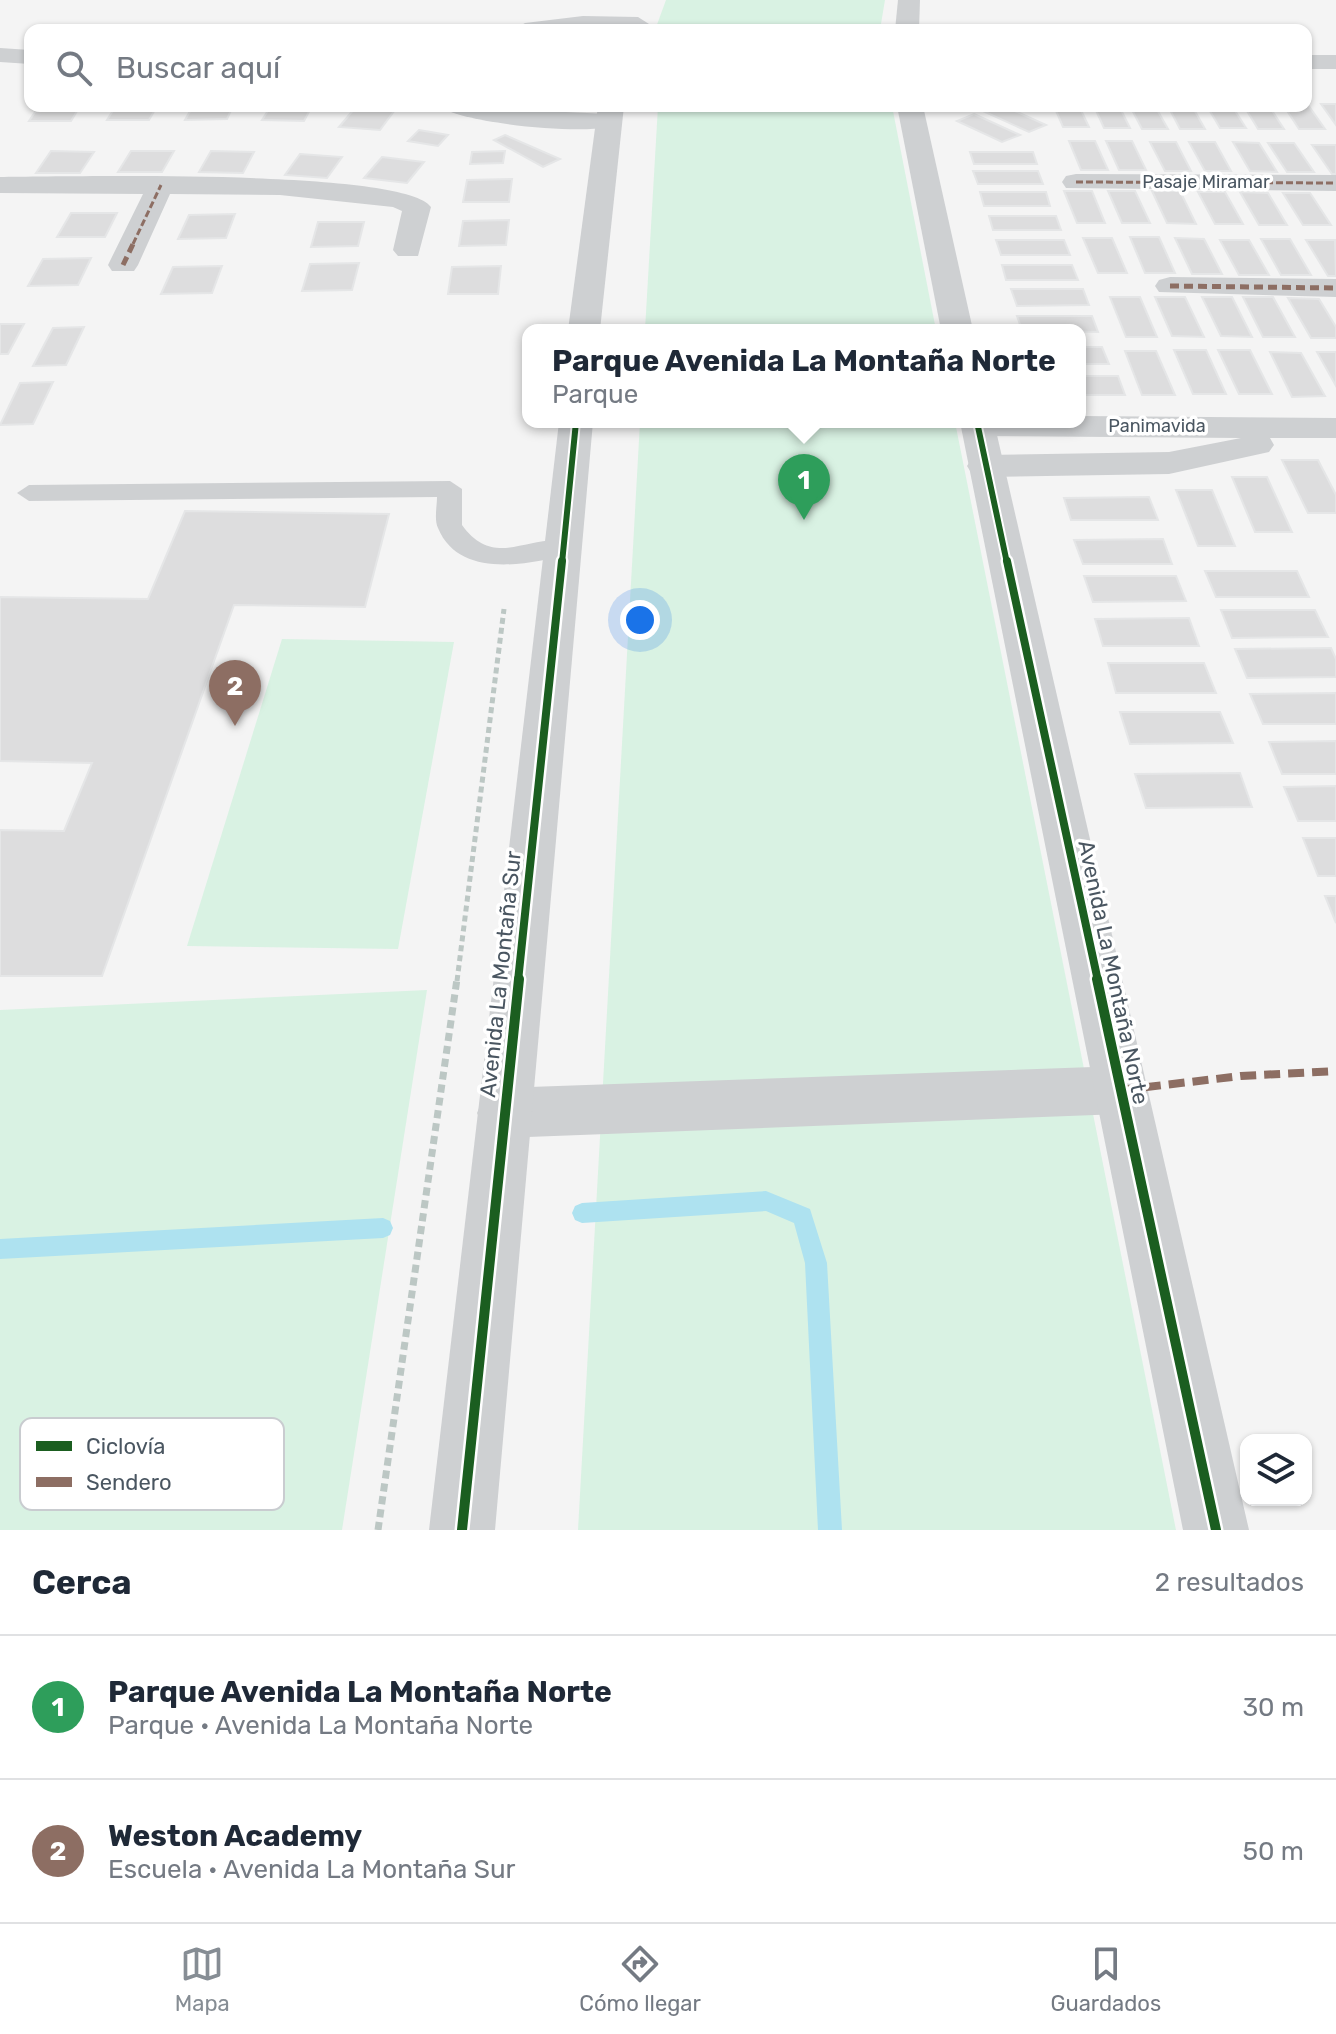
<!DOCTYPE html>
<html lang="es">
<meta charset="utf-8">
<style>
:root{--surface:#fff;--page:#f2f2f3;--text:#1f2937;--muted:#747a83;--line:#e0e1e3;--accent:#868d94}
body{margin:0;font-family:Rubik,sans-serif;background:var(--page);color:var(--text)}
.controls{position:absolute;right:24px;bottom:24px;display:grid;overflow:hidden;border-radius:16px;box-shadow:0 2px 6px #0004}
.controls button{width:72px;height:72px;display:grid;place-items:center;padding:0;border:0;border-bottom:2px solid var(--line);background:var(--surface);color:var(--text);font:40px sans-serif}
.you{position:absolute;left:640px;top:620px;width:28px;height:28px;margin:-20px;border:6px solid #fff;border-radius:50%;background:#1a73e8;box-shadow:0 0 0 12px #1a73e833}
.badge{display:grid;place-items:center;width:52px;height:52px;border-radius:50%;background:var(--accent);color:#fff;font-size:26px;font-weight:700}
.pin{position:absolute;translate:-50% -66px;filter:drop-shadow(0 2px 4px #0008)}
.pin::after{content:'';position:absolute;top:42px;width:28px;height:24px;background:inherit;clip-path:polygon(0 0,100% 0,50% 100%)}
.popup{position:absolute;left:522px;top:324px;width:564px;height:104px;box-sizing:border-box;display:grid;place-content:center;border-radius:16px;background:var(--surface);filter:drop-shadow(0 2px 6px #0005);font-size:26px;white-space:nowrap;color:var(--muted)}
.popup b{font-size:30px;color:var(--text)}
.popup::after{content:'';position:absolute;left:50%;top:100%;margin-left:-16px;border:16px solid transparent;border-top-color:var(--surface)}
.list{margin:0;padding:0;list-style:none}
h2{display:flex;justify-content:space-between;align-items:center;height:104px;margin:0;padding:0 32px;font-size:34px}
h2 small{font-size:26px;font-weight:400;color:var(--muted)}
.list li{display:grid;grid-template-columns:52px 1fr auto;gap:24px;align-items:center;box-sizing:border-box;height:144px;padding:0 32px;border-top:2px solid var(--line)}
.list b{display:block;font-size:30px;white-space:nowrap}
.list p{margin:0;font-size:26px;white-space:nowrap;color:var(--muted)}
.list em{font-size:26px;font-style:normal;color:var(--muted)}
.icon{flex:none;width:44px;height:44px;fill:none;stroke:currentColor;stroke-width:2;stroke-linecap:round;stroke-linejoin:round}
.map{position:relative;flex:none;width:1336px;height:1530px;overflow:hidden}
.search{position:absolute;background:var(--surface);box-shadow:0 2px 6px #0004;left:24px;right:24px;top:24px;height:88px;display:flex;align-items:center;gap:20px;box-sizing:border-box;padding:0 28px;border-radius:16px;color:var(--muted);font-size:30px}
.sheet{height:392px;background:var(--surface)}
nav{display:flex;justify-content:space-around;align-items:center;box-sizing:border-box;height:112px;border-top:2px solid var(--line);background:var(--surface);font-size:22px;color:var(--muted)}
nav a{display:grid;justify-items:center;gap:4px}
nav .on{color:var(--accent)}
.map>svg:first-child{display:block}
.green{fill:#d9f2e3}
.lines{fill:none;stroke-linecap:round;stroke-linejoin:round}
.stream{fill:#aee2f0;fill-rule:evenodd}
.building{fill:#ddddde;stroke:#e5e6e7;stroke-width:2}
.path-far1{stroke:#bcc7c4;stroke-width:5;stroke-dasharray:6 4;stroke-linecap:butt}
.path{stroke:#bcc7c4;stroke-width:7;stroke-dasharray:8 5;stroke-linecap:butt}
.service{fill:#ced0d2;fill-rule:evenodd}
.minor{fill:#ced0d2;fill-rule:evenodd}
.tertiary{fill:#ced0d2;fill-rule:evenodd}
.quiet-far2{stroke:#8d6e63;stroke-width:3;stroke-dasharray:7 3;stroke-linecap:butt}
.quiet-far1{stroke:#8d6e63;stroke-width:5;stroke-dasharray:9 5;stroke-linecap:butt}
.quiet{stroke:#8d6e63;stroke-width:8;stroke-dasharray:16 8;stroke-linecap:butt}
.cycleway-far2-casing{stroke:#fff;stroke-width:10}
.cycleway-far1-casing{stroke:#fff;stroke-width:13}
.cycleway-casing{stroke:#fff;stroke-width:15}
.cycleway-far2{stroke:#1b5e20;stroke-width:6}
.cycleway-far1{stroke:#1b5e20;stroke-width:8}
.cycleway{stroke:#1b5e20;stroke-width:10}
.labels{text-anchor:middle;stroke-width:7;stroke-linejoin:round;paint-order:stroke}
.far-street-label{font-size:18px;fill:#4a5661;stroke:#fff}
.street-label{font-size:22px;fill:#4a5661;stroke:#fff}
.key{fill:#fff;stroke:#c9ccd0;stroke-width:2}
.key-label{font-size:22px;fill:#4a5661}
</style>
<div class="map">
<svg width="1336" height="1530" viewBox="0 0 1336 1530">
<rect width="100%" height="100%" fill="#f4f4f4"/>
<g class="green">
<path d="M666,0H885L880,30H655Z"/>
<path d="M658,106H892L936,330H645Z"/>
<path d="M640,422H955L1176,1530H578Z"/>
<path d="M282,639L454,642L398,949L187,946Z"/>
<path d="M427,990L342,1530H0V1010Z"/>
</g>
<g class="lines">
<g class="stream">
<path d="M766,1191L810,1209L827,1263L842,1530H818L805,1263L794,1223L766,1211L582,1223L575,1220L572,1213L575,1206L582,1203Z"/>
<path d="M383,1218L390,1221L393,1228L390,1235L383,1238L0,1259V1239Z"/>
</g>
</g>
<g class="building">
<path d="M1306,102L1325,129H1299L1284,106H1306Z"/>
<path d="M1321,104H1336V125Z"/>
<path d="M39,106H80L71,121H29Z"/>
<path d="M116,106H157L149,120H107Z"/>
<path d="M193,106H233L227,119L185,120Z"/>
<path d="M271,106H312L304,121L262,120Z"/>
<path d="M996,106H1004L1046,125L1029,132L983,111Z"/>
<path d="M1054,106H1079L1089,127H1063Z"/>
<path d="M1094,106H1119L1130,128H1104Z"/>
<path d="M1130,106H1155L1168,129H1142Z"/>
<path d="M1168,106H1192L1205,129H1180Z"/>
<path d="M1207,106H1232L1246,128H1220Z"/>
<path d="M1244,106H1269L1284,129H1258Z"/>
<path d="M355,108L394,111L380,130L339,127Z"/>
<path d="M974,114L1020,135L1002,142L957,121Z"/>
<path d="M419,130L448,135L438,146L408,141Z"/>
<path d="M505,135L560,159L543,167L494,140Z"/>
<path d="M1069,141H1095L1108,170H1081Z"/>
<path d="M1106,141H1132L1146,170H1119Z"/>
<path d="M1150,142H1176L1191,171H1165Z"/>
<path d="M1189,142H1215L1231,171H1205Z"/>
<path d="M1233,142L1259,143L1277,172L1250,171Z"/>
<path d="M1268,143H1294L1314,172H1287Z"/>
<path d="M1312,145H1336V174H1332Z"/>
<path d="M51,151L94,152L80,173H36Z"/>
<path d="M131,151H174L162,172H118Z"/>
<path d="M211,151L254,152L243,173L199,172Z"/>
<path d="M505,151L503,163L470,164L472,152Z"/>
<path d="M970,152H1033L1037,164H974Z"/>
<path d="M300,154L342,157L327,178L285,175Z"/>
<path d="M382,157L424,162L407,183L364,178Z"/>
<path d="M973,171H1038L1043,184H978Z"/>
<path d="M512,179L509,202H463L467,180Z"/>
<path d="M1064,191H1092L1105,223H1077Z"/>
<path d="M1108,191H1135L1150,223H1122Z"/>
<path d="M1152,191H1180L1196,224L1167,223Z"/>
<path d="M980,192H1046L1050,206H984Z"/>
<path d="M1198,192H1225L1243,224H1215Z"/>
<path d="M1240,192L1268,193L1287,225H1259Z"/>
<path d="M1283,193H1310L1331,225H1303Z"/>
<path d="M71,213H117L105,237H57Z"/>
<path d="M235,214L226,238L178,239L189,215Z"/>
<path d="M989,216H1056L1061,230H993Z"/>
<path d="M509,220L506,245L459,246L463,221Z"/>
<path d="M318,222H364L358,246L311,247Z"/>
<path d="M1130,237H1159L1175,273H1145Z"/>
<path d="M1083,238H1112L1127,273H1098Z"/>
<path d="M1175,238L1204,239L1222,274H1192Z"/>
<path d="M1261,239H1290L1311,275H1281Z"/>
<path d="M996,240H1064L1070,255H1001Z"/>
<path d="M1220,240H1249L1269,275H1239Z"/>
<path d="M1306,240H1335L1336,276H1328Z"/>
<path d="M91,258L78,285L28,286L43,259Z"/>
<path d="M359,263L352,290L302,291L310,264Z"/>
<path d="M1002,265H1072L1078,280H1006Z"/>
<path d="M222,266L212,293L161,294L173,267Z"/>
<path d="M501,266L498,294H448L452,267Z"/>
<path d="M1011,289H1083L1089,305L1017,306Z"/>
<path d="M1110,297H1140L1157,337H1126Z"/>
<path d="M1155,297H1185L1204,337L1172,336Z"/>
<path d="M1202,297H1232L1252,337L1221,336Z"/>
<path d="M1243,297H1273L1295,337H1263Z"/>
<path d="M1288,298L1319,299L1336,327V338H1311Z"/>
<path d="M1017,316H1092L1098,332L1022,330Z"/>
<path d="M0,324H24L8,354H0Z"/>
<path d="M84,327L66,365L33,366L53,328Z"/>
<path d="M1080,347H1102L1109,364H1080Z"/>
<path d="M1174,350H1206L1226,394H1193Z"/>
<path d="M1218,350H1250L1272,394H1239Z"/>
<path d="M1125,351H1156L1175,395H1142Z"/>
<path d="M1270,352L1301,353L1325,396L1292,397Z"/>
<path d="M1317,352H1336V386Z"/>
<path d="M1080,376H1118L1125,395H1080Z"/>
<path d="M53,382L33,424L0,425L20,383Z"/>
<path d="M1282,460H1318L1336,495V513H1308Z"/>
<path d="M1232,477H1267L1292,532H1255Z"/>
<path d="M1176,490H1212L1235,546H1198Z"/>
<path d="M1149,497L1158,520H1071L1064,498Z"/>
<path d="M185,511L389,514L365,607L234,605L102,976H0V830L64,831L92,763L0,761V597L148,599Z"/>
<path d="M1163,539L1172,564H1083L1074,540Z"/>
<path d="M1205,571H1297L1309,597H1216Z"/>
<path d="M1084,576H1176L1186,601L1093,602Z"/>
<path d="M1221,610H1315L1328,637L1232,638Z"/>
<path d="M1189,618L1199,646H1103L1095,619Z"/>
<path d="M1331,648L1336,659V677L1247,678L1235,649Z"/>
<path d="M1108,663H1204L1216,693H1116Z"/>
<path d="M1336,693V724H1263L1250,694Z"/>
<path d="M1120,712H1220L1233,743L1130,744Z"/>
<path d="M1336,741V774H1282L1269,742Z"/>
<path d="M1240,773L1252,807L1146,808L1135,774Z"/>
<path d="M1336,786V821H1298L1284,787Z"/>
<path d="M1303,838H1336V876H1318Z"/>
<path d="M1325,896H1336V923Z"/>
</g>
<g class="lines">
<path class="path-far1" d="M457,981L504,609"/>
<path class="path" d="M378,1530L457,979"/>
<path class="service" d="M450,481L462,489V525C495,571 530,532 569,542L573,548L569,554C528,565 459,579 438,528C434,520 437,506 437,497L29,501L17,493L29,485Z"/>
<g class="minor">
<path d="M898,0H920L919,30H895Z"/>
<path d="M583,16L638,17L649,24L641,30H513L525,23Z"/>
<path d="M0,48L30,50V64L0,62Z"/>
<path d="M441,106L608,114L621,122C609,139 453,123 441,106Z"/>
<path d="M1076,174L1336,175V191L1066,188L1062,182L1066,176Z"/>
<path d="M0,177C62,177 404,168 431,207L418,256H398L393,250L402,211L393,207L280,195L170,194L138,265L134,271H112L108,265L143,194L0,193Z"/>
<path d="M1170,277L1336,279V297L1159,292L1155,286L1159,280Z"/>
<path d="M1080,416L1336,418V438H1270L1274,445L1269,452L1169,474L985,477L972,474L967,466L972,458L985,455L1169,452L1241,438L978,436L966,433L961,426L964,422H1080Z"/>
<path d="M1121,1066L1140,1073L1148,1090L1140,1107L1121,1114L504,1138L485,1131L477,1113L485,1095L504,1088Z"/>
</g>
<g class="tertiary">
<rect x="1306" y="55" width="30" height="14"/>
<path d="M598,106H624L600,330H568Z"/>
<path d="M897,106H923L973,330H941Z"/>
<path d="M559,422H593L495,1530H429Z"/>
<path d="M960,422H994L1249,1530H1183Z"/>
</g>
<g class="quiet-far2">
<path d="M1076,182L1336,183"/>
<path d="M133,244L161,185"/>
</g>
<g class="quiet-far1">
<path d="M123,265L134,242"/>
<path d="M1170,286L1336,288"/>
</g>
<path class="quiet" d="M1121,1090L1241,1076L1336,1071"/>
<g class="cycleway-far2-casing">
<g id="cycleway-far2">
<path d="M977,422L1007,563"/>
<path d="M562,563L576,422"/>
</g>
</g>
<g class="cycleway-far1-casing">
<g id="cycleway-far1">
<path d="M1007,561L1098,981"/>
<path d="M518,981L562,561"/>
</g>
</g>
<g class="cycleway-casing">
<g id="cycleway">
<path d="M1097,979L1216,1530"/>
<path d="M462,1530L519,979"/>
</g>
</g>
<use href="#cycleway-far2" class="cycleway-far2"/>
<use href="#cycleway-far1" class="cycleway-far1"/>
<use href="#cycleway" class="cycleway"/>
</g>
<g class="labels">
<g class="far-street-label">
<text x="1206" y="188">Pasaje Miramar</text>
<text x="1157" y="432">Panimavida</text>
</g>
<g class="street-label">
<text transform="translate(1114 972) rotate(78)" y="8">Avenida La Montaña Norte</text>
<text transform="translate(500 974) rotate(-84)" y="8">Avenida La Montaña Sur</text>
</g>
</g>
<rect x="20" y="1418" width="264" height="92" rx="12" class="key"/>
<rect x="36" y="1441" width="36" height="10" fill="#1b5e20"/>
<rect x="36" y="1477" width="36" height="10" fill="#8d6e63"/>
<g class="key-label">
<text x="86" y="1454">Ciclovía</text>
<text x="86" y="1490">Sendero</text>
</g>
</svg>
<div class="controls">
<button><svg class="icon" aria-label="layers" viewBox="0 0 24 24"><path d="M12 4l9 5-9 5-9-5zM3 14l9 5 9-5"/></svg></button>
</div>
<div class="you"></div>
<div class="pin badge" style="left:804px;top:520px;background:#2e9e5b">1</div>
<div class="popup"><b>Parque Avenida La Montaña Norte</b>Parque</div>
<div class="pin badge" style="left:235px;top:726px;background:#8d6e63">2</div>
<div class="search"><svg class="icon" aria-label="search" viewBox="0 0 24 24"><circle cx="10" cy="10" r="6"/><path d="M15 15l6 6"/></svg>Buscar aquí</div>
</div>
<section class="sheet">
<h2>Cerca<small>2 resultados</small></h2>
<ul class="list">
<li><span class="badge" style="background:#2e9e5b">1</span><div><b>Parque Avenida La Montaña Norte</b><p>Parque · Avenida La Montaña Norte</p></div><em>30 m</em></li>
<li><span class="badge" style="background:#8d6e63">2</span><div><b>Weston Academy</b><p>Escuela · Avenida La Montaña Sur</p></div><em>50 m</em></li>
</ul>
</section>
<nav>
<a class="on"><svg class="icon" aria-label="map" viewBox="0 0 24 24"><path d="M3 6l6-2 6 2 6-2v14l-6 2-6-2-6 2zM9 4v14M15 6v14"/></svg>Mapa</a>
<a><svg class="icon" aria-label="directions" viewBox="0 0 24 24"><path d="M12 3l9 9-9 9-9-9zM9 14v-3h6M13 9l2 2-2 2"/></svg>Cómo llegar</a>
<a><svg class="icon" aria-label="saved" viewBox="0 0 24 24"><path d="M7 4h10v16l-5-4-5 4z"/></svg>Guardados</a>
</nav>
